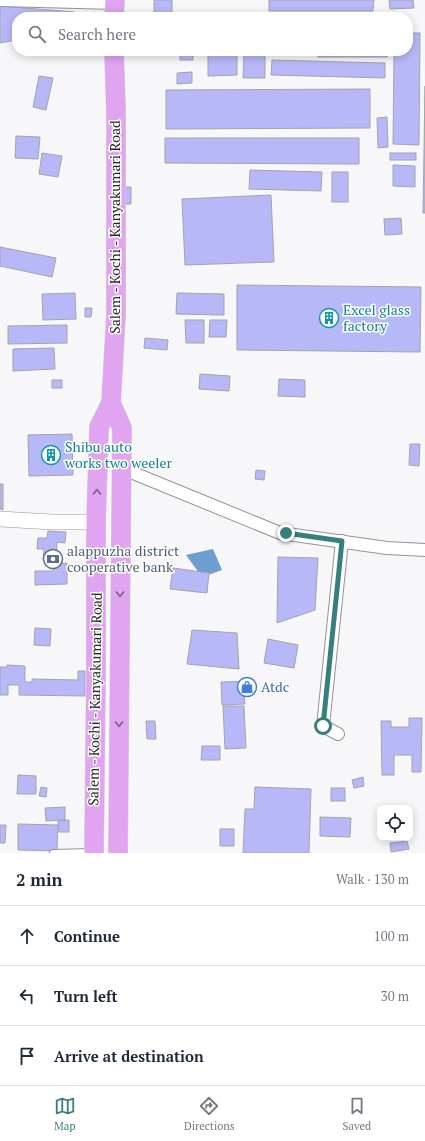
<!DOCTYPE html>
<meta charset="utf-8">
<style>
:root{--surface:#fff;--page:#f6f6f7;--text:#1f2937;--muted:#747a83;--line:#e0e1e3;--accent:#377f7c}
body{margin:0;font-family:"PT Serif",serif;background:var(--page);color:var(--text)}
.controls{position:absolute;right:12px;bottom:12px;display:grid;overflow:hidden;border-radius:8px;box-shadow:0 2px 10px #0003}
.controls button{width:36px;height:36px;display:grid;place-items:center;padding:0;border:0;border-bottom:1px solid var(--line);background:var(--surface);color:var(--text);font:20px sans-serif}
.stop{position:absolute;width:12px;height:12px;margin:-9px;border:3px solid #377f7c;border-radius:50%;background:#fff}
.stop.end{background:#377f7c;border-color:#fff;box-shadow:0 1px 4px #0008}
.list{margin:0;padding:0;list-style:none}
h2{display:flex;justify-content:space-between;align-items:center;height:52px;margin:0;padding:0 16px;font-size:17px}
h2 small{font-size:13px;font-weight:400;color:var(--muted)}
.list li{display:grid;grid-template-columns:26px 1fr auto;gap:12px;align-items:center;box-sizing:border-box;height:60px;padding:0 16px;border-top:1px solid var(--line)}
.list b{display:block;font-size:15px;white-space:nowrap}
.list em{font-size:13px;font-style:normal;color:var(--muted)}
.icon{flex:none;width:22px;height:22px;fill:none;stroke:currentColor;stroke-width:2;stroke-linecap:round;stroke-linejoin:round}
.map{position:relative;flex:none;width:425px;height:853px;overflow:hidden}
.search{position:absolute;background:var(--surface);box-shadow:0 2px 10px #0003;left:12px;right:12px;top:12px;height:44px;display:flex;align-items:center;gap:10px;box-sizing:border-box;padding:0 14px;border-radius:16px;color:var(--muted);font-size:15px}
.sheet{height:232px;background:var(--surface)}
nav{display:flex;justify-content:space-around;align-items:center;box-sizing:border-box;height:56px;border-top:1px solid var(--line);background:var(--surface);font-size:11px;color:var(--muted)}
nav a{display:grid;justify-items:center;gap:2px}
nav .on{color:var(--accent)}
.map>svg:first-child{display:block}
.water{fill:#6e9dcf}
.building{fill:#b7b8f8;stroke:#a4a4a7}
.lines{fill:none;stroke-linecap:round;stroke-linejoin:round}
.service-casing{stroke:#949497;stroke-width:8}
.minor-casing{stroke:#949497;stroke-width:14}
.tertiary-casing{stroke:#949497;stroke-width:16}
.trunk-casing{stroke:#d4d4d4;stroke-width:20}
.service{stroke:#fff;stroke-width:6}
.minor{stroke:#fff;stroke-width:12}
.tertiary{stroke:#fff;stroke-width:15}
.trunk{stroke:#e0a4f0;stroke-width:19}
.oneway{stroke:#7a5f81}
.route{stroke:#377f7c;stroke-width:5}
.labels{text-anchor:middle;stroke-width:3;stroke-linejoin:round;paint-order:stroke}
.street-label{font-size:14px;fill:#262627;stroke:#fff}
.culture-label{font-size:14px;fill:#0d838f;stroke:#fff;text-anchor:start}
.service-label{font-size:14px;fill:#4e5e75;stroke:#fff;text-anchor:start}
.shop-label{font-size:14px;fill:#366cbe;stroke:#fff;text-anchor:start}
</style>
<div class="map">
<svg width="425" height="853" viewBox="0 0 425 853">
<rect width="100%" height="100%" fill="#f7f7fa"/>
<path class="water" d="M213,549L222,570L202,577L186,555Z"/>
<g class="building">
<rect x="154" y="0" width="18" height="17"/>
<path d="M269,0H374L373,11H269Z"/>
<path d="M389,0H413L414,8L390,9Z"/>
<path d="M0,6L75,12V17H17V40L0,43Z"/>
<path d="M408,33H420L419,145L393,144L394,51H408Z"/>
<rect x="180" y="51" width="13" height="9"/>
<path d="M208,51H237V75L208,76Z"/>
<path d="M244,51H265V78H243Z"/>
<rect x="272" y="51" width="42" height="1"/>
<rect x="318" y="51" width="69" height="6"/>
<path d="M272,60L385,63V78L271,75Z"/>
<path d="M192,72V83L177,84V73Z"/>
<path d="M39,76L53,78L46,110L33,107Z"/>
<path d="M425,86V213H423Z"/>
<path d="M370,89V128L166,129V90Z"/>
<path d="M387,117L388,147L378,148L377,118Z"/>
<path d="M16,136L40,137L38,159L15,158Z"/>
<path d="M165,138H359V164L165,163Z"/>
<path d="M42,153L62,156L58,177L39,174Z"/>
<rect x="390" y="153" width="26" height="7"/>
<path d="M393,165L415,166V187L393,186Z"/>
<path d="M250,170L322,172L321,191L249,189Z"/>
<rect x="332" y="172" width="16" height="30"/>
<path d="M125,187H131V204H124Z"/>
<path d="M271,195L274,262L185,265L182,199Z"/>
<path d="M401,218L402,234L385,235L384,219Z"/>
<path d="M0,247L56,258L52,277L0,266Z"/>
<path d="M237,285L421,287L420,352L237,350Z"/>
<path d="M75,293L76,319L43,320L42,294Z"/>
<path d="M177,293L224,294V315L176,314Z"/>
<path d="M85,308H92L91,317H85Z"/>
<path d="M185,320H204V343H186Z"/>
<path d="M210,320H227L226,337H209Z"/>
<path d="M67,325V343L8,344V326Z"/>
<path d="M145,338L168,340L167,350L144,348Z"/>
<path d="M54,348L55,369L13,371V349Z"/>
<path d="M200,374L230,376L229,391L199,389Z"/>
<path d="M279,379L305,380V397L278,396Z"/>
<rect x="52" y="380" width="10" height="8"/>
<path d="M72,434L73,475L29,476L28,435Z"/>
<path d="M410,444H420L419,466L409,465Z"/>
<path d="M256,470L265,471L264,480L255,479Z"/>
<path d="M0,484H3V510L0,509Z"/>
<path d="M48,531L66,532L65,543L57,542L56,561L43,560L44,549H37L38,538H47Z"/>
<path d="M278,557L318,558L315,610L277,623Z"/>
<path d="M67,563V584L35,585V571H53V564Z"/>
<path d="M173,568L209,573L207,593L170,589Z"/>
<path d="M35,628L51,629L50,646L34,645Z"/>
<path d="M192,630L237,633L239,669L187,664Z"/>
<path d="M268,639L298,645L294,668L264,663Z"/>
<path d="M7,665L25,666V682H32V679L78,680V671H85V696L19,695V685H8V695H0V667H7Z"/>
<path d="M252,681L253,695L244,696L245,704L222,705L221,682Z"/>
<path d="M223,706H244L246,748L225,749Z"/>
<path d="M409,718H422L421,772H412V755H394V775H382L381,721H391V727H409Z"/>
<path d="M146,721H155L156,739H147Z"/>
<path d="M202,746H220V760H201Z"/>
<path d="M18,775L36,776V794H17Z"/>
<path d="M363,777L364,786L354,788L352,780Z"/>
<path d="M41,787L47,788L46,797L39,796Z"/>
<path d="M255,787L311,789L309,853H243L245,809H254Z"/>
<rect x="331" y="788" width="14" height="13"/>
<path d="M65,807V820L46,821L45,808Z"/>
<path d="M320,817L351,818L350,837L320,836Z"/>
<path d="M69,820V832H59L58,821Z"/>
<path d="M18,824L58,825L57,851L18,850Z"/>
<path d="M0,825H6L5,843H0Z"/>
<rect x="220" y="829" width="14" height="17"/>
<path d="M407,841L409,849L391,852L390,843Z"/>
</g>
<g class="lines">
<g class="service-casing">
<path id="service" d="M53,853L91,852"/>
</g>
<g class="minor-casing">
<g id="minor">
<path d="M0,0L115,3"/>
<path d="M121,468L280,533L387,548L425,550"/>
<path d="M338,734L323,726L342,541"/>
</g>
</g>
<g class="tertiary-casing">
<path id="tertiary" d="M0,519L52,522H96"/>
</g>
<g class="trunk-casing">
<g id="trunk">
<path d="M114,17L115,0"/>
<path d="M111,403L122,428L118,853"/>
<path d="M94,853L96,669V522L99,427L111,403L116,315V111L114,51"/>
</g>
</g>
<use href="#service" class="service"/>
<use href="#minor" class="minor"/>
<use href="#tertiary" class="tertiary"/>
<use href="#trunk" class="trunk"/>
</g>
<defs><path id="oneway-chevron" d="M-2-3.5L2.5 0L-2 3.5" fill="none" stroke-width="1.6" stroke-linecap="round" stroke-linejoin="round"/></defs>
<g class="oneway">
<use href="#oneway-chevron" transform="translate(97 492) rotate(-88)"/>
<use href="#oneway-chevron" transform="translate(120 594) rotate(90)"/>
<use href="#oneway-chevron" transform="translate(119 724) rotate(90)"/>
</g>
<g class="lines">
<path class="route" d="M286,533L342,541L323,726"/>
</g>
<defs>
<g id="building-ring" transform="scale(1)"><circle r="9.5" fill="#fff" stroke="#0f9aa8" stroke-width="1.5"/><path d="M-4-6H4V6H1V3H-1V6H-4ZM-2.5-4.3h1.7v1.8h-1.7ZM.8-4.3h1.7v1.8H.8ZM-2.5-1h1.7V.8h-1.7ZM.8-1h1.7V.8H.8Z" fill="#0f9aa8"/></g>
<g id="bank-ring" transform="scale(1)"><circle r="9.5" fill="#fff" stroke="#5c6f8a" stroke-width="1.5"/><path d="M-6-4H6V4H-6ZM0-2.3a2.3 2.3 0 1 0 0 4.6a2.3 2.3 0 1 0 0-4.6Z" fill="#5c6f8a"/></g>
<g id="shop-ring" transform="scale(1)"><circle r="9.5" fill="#fff" stroke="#3f7fe0" stroke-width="1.5"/><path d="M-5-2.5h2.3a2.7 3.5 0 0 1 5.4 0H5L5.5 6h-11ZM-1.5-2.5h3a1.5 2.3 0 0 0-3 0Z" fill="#3f7fe0"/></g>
</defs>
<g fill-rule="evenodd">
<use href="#building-ring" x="329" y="318"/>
<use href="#building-ring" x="51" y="455"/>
<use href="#bank-ring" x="53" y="559"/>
<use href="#shop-ring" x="247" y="687"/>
</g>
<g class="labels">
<g class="street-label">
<text transform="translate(115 227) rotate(-90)" y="5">Salem - Kochi - Kanyakumari Road</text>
<text transform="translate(95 699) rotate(-89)" y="5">Salem - Kochi - Kanyakumari Road</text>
</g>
<g class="culture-label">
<text x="343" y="315">Excel glass<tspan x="343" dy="16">factory</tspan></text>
<text x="65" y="452">Shibu auto<tspan x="65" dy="16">works two weeler</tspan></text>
</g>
<g class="service-label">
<text x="67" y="556">alappuzha district<tspan x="67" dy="16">cooperative bank</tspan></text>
</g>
<g class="shop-label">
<text x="261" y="692">Atdc</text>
</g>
</g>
</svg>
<div class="controls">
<button><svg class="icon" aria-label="locate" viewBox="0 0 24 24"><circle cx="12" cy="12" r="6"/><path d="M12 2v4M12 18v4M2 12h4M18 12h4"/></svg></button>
</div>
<div class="stop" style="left:323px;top:726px"></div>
<div class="stop end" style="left:286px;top:533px"></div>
<div class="search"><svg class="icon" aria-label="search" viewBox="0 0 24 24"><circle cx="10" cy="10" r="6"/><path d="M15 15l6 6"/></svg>Search here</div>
</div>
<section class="sheet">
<h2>2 min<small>Walk · 130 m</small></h2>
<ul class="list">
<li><svg class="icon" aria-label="ahead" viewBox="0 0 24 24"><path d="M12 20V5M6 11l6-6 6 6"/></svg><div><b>Continue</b></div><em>100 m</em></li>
<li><svg class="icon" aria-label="left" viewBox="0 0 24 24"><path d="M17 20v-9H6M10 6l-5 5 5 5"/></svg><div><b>Turn left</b></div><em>30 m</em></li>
<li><svg class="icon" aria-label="arrive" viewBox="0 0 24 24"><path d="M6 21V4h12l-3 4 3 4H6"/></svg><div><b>Arrive at destination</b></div></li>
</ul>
</section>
<nav>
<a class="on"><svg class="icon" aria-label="map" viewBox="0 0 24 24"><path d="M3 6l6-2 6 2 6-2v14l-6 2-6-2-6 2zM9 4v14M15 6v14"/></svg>Map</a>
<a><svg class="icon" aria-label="directions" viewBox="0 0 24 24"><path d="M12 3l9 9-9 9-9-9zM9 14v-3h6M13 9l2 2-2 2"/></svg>Directions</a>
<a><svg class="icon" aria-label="saved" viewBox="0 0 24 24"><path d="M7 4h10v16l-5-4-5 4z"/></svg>Saved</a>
</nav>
